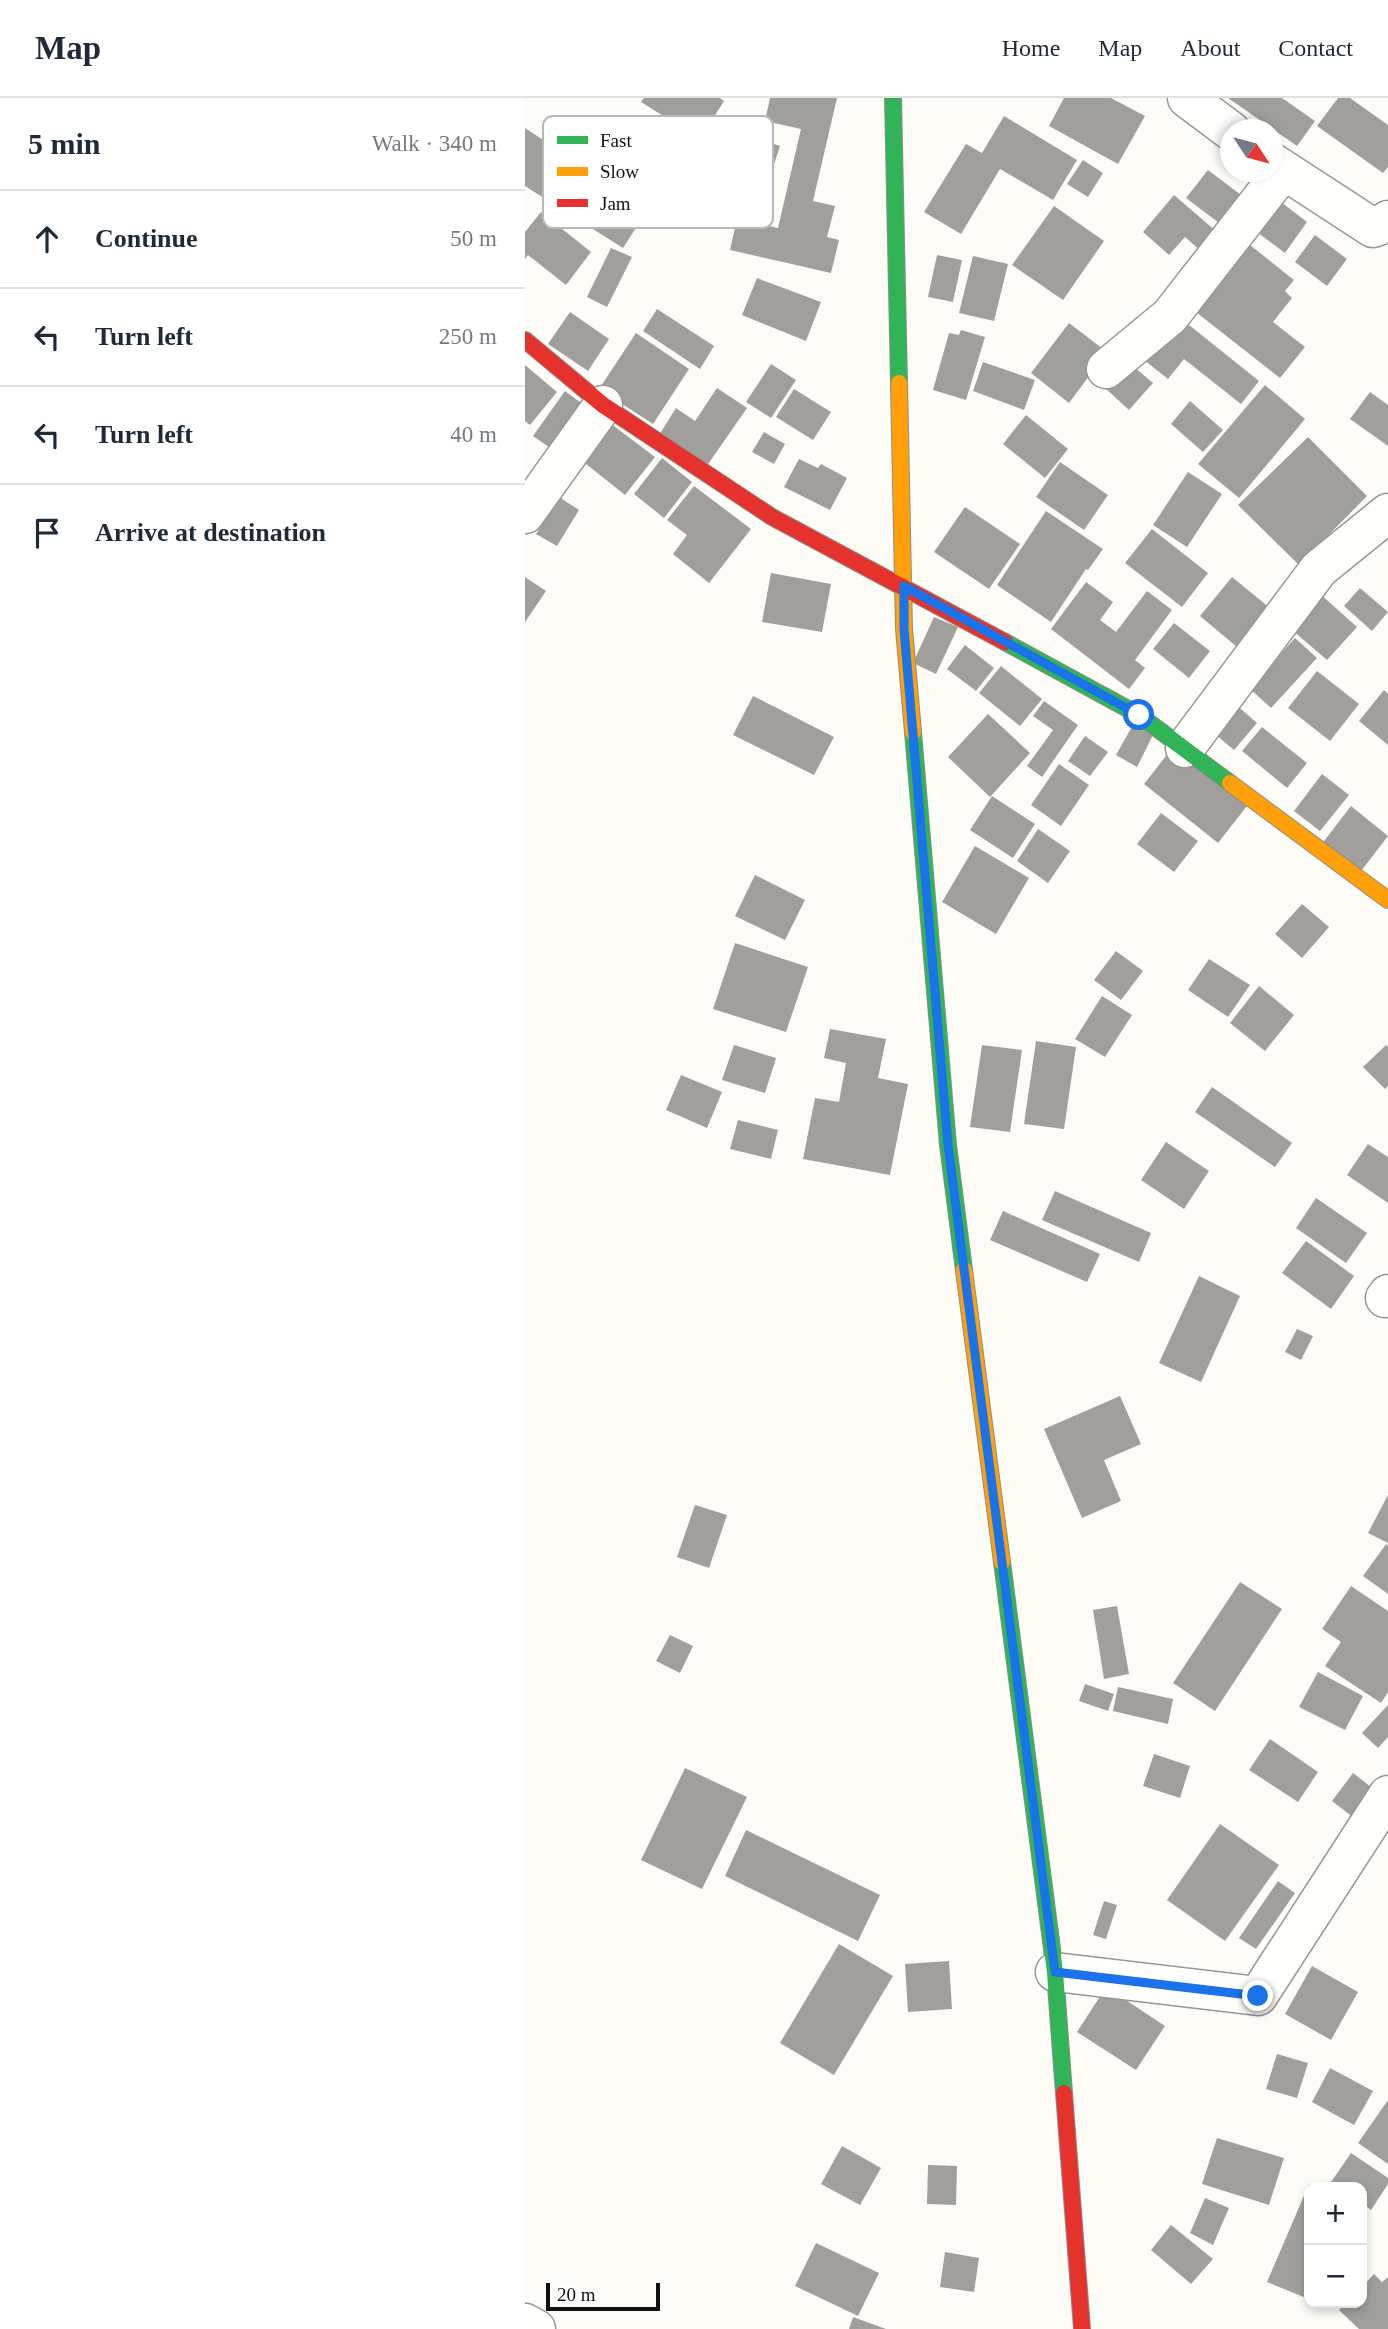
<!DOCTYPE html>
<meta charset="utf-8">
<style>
:root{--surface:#fff;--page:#f6f6f7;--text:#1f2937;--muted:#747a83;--line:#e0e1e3}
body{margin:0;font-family:Georgia,serif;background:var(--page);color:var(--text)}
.controls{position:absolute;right:21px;bottom:21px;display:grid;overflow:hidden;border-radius:14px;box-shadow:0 4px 10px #0003}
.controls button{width:63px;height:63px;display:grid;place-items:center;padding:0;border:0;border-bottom:2px solid var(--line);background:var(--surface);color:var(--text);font:35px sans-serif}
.compass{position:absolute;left:695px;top:21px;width:63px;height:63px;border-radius:50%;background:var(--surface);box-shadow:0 4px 10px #0003;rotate:126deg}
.scale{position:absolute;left:21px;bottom:18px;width:114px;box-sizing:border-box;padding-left:7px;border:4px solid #111;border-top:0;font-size:19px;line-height:24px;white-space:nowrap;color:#111;-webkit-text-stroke:5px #fff;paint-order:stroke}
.stop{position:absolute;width:21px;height:21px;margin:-16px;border:5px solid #1a73e8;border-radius:50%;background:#fff}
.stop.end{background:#1a73e8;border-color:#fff;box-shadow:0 2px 7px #0008}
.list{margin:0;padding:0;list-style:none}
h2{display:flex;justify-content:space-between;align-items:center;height:91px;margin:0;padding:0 28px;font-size:30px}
h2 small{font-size:23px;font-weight:400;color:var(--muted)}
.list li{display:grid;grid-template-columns:46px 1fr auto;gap:21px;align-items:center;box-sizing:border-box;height:98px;padding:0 28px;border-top:2px solid var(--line)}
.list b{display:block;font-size:26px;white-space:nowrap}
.list em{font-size:23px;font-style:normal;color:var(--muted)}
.icon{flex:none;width:38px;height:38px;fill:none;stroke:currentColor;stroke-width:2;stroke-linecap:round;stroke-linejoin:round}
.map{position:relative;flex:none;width:863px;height:2231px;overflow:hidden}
header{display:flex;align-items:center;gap:42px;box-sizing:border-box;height:98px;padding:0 35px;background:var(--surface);border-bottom:2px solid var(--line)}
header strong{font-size:33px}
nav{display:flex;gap:38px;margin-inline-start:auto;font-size:24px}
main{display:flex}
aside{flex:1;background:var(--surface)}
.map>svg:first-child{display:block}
.building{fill:#a19f9c}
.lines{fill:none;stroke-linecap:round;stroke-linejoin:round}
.street-casing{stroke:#979795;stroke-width:41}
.fast-casing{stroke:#8e8d8b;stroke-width:18}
.slow-casing{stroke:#8e8d8b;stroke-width:18}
.jam-casing{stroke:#8e8d8b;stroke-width:18}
.street{stroke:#fffffe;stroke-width:38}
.fast{stroke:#30b455;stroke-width:16}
.slow{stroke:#ff9f0a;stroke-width:16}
.jam{stroke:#e5322d;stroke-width:16}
.route{stroke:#1a73e8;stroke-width:9}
.key{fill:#fff;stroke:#b8b8b8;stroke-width:2}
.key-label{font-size:19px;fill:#111}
</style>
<header>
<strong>Map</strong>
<nav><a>Home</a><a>Map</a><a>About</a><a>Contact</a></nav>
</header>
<main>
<aside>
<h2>5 min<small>Walk · 340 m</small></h2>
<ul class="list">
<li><svg class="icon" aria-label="ahead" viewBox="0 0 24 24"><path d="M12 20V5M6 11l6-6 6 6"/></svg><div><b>Continue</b></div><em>50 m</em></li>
<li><svg class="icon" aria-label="left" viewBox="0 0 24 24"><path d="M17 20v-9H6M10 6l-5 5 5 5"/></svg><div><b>Turn left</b></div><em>250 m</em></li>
<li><svg class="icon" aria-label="left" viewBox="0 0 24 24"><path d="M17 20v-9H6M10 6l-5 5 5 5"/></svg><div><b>Turn left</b></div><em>40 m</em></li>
<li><svg class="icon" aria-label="arrive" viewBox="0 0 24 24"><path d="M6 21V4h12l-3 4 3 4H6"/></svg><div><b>Arrive at destination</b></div></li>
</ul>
</aside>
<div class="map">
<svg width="863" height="2231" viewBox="0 0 863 2231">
<rect width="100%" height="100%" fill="#fdfcf7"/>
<g class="building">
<path d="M119,0H195L199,3L175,41L116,4Z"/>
<path d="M245,0H312L288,103L310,108L302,139L314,142L306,175L205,152L212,121L253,130L276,31L240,23Z"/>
<path d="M539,0H586L620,18L593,66L524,28Z"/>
<path d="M703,0H757L790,23L772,48Z"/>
<path d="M813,0H825L863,27V69L858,75L792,28Z"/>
<path d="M479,18L552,62L528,102L475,71L436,136L399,114L441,46L457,55Z"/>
<path d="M0,30L123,111L98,150L0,88Z"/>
<path d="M202,31L255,48L241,91L222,85L210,125L175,113Z"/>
<path d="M558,62L578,75L563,99L542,86Z"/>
<path d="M683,72L716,97L694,125L661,100Z"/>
<path d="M649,97L692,134L676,153L660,139L644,157L618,134Z"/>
<path d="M752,101L782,124L760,155L729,132Z"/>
<path d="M529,108L579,143L538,202L487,167Z"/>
<path d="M16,114L66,154L41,187L3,157L0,161V134Z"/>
<path d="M790,137L822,161L802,188L770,164Z"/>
<path d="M720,143L769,182L760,193L767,200L748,224L780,249L755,280L667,211Z"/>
<path d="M86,150L107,159L82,209L62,199Z"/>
<path d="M412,157L437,162L428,204L403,199Z"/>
<path d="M448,158L483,166L469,223L434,215Z"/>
<path d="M232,180L296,204L281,243L217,217Z"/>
<path d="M132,211L189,248L175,271L118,233Z"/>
<path d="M45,214L84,241L63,273L23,246Z"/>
<path d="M654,219L734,283L716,306L659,261L643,281L619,262Z"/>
<path d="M544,225L582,254L544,305L506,275Z"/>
<path d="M436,232L460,239L441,302L408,292L424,235L434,237Z"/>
<path d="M111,235L164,271L128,326L74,291Z"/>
<path d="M602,263L628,285L604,312L579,289Z"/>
<path d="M458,264L510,282L499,312L448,293Z"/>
<path d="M246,266L271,282L246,320L221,304Z"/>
<path d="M0,267L32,294L5,327L0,323Z"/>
<path d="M740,287L780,321L714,400L673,366Z"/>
<path d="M192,290L222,310L181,369L134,337L151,310L170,323Z"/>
<path d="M269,291L306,314L288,342L251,319Z"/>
<path d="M40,293L63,310L31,354L8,338Z"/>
<path d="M845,294L863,307V348L825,321Z"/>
<path d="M665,303L698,332L678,354L646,326Z"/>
<path d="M501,317L543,351L520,380L478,346Z"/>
<path d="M85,325L130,359L100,397L56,362Z"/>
<path d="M239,334L260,346L249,366L227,354Z"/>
<path d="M783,339L842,398L774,467L713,407Z"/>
<path d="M137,360L167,384L139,420L109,396Z"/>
<path d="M274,361L293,370L296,366L322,380L305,412L259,389Z"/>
<path d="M535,364L583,397L559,432L511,399Z"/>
<path d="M663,374L697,396L662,449L628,427Z"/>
<path d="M169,388L226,431L184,485L148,456L162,437L142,422Z"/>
<path d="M34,399L54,412L32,448L11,436Z"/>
<path d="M440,409L495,446L464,491L409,454Z"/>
<path d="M521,413L578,451L563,472L561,471L526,524L472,487Z"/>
<path d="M627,431L683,475L657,509L600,465Z"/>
<path d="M246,475L306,486L297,534L237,524Z"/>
<path d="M0,479L21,493L0,524Z"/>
<path d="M707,479L745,510L712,549L675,518Z"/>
<path d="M561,484L588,504L575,522L591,534L622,493L647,512L610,562L620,570L604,591L526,531Z"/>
<path d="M835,490L863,514L847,533L819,508Z"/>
<path d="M793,494L832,529L802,562L767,532Z"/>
<path d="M409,519L433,529L411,576L388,565Z"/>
<path d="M649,525L685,553L664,580L628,551Z"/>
<path d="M770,540L792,560L746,610L724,590Z"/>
<path d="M440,547L469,570L451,593L422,571Z"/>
<path d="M476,568L517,601L495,628L454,595Z"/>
<path d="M792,573L834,606L805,643L763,610Z"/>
<path d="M859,592L863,596V647L834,623Z"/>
<path d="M228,598L309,639L289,677L208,637Z"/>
<path d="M519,603L553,627L517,679L502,668L528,632L508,618Z"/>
<path d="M709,605L732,625L709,652L685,632Z"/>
<path d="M463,616L505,655L465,699L423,659Z"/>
<path d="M609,625L629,635L612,669L591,657Z"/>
<path d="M737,629L782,665L762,690L717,653Z"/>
<path d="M560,638L583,654L565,678L543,663Z"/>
<path d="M648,649L722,708L693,745L619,686Z"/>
<path d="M534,666L564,687L536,728L506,707Z"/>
<path d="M797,676L824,697L795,733L769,713Z"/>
<path d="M467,698L510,726L488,760L445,732Z"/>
<path d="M826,708L863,738L833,777L796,747Z"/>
<path d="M636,715L673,743L649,774L612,746Z"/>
<path d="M513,731L545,753L523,785L492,763Z"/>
<path d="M450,748L504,780L471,836L417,804Z"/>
<path d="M230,777L280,802L260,842L210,818Z"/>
<path d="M777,806L804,829L777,860L750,836Z"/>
<path d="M210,845L283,869L261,934L188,911Z"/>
<path d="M591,853L618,873L596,902L569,882Z"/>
<path d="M684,861L725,887L703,919L663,892Z"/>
<path d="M734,888L769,917L740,953L705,925Z"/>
<path d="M577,898L607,917L580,959L550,941Z"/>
<path d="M305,931L361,941L353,980L383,986L365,1077L278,1061L290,1000L314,1004L321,965L299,960Z"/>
<path d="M511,943L551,949L539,1031L499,1026Z"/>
<path d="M209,947L251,960L240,995L197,982Z"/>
<path d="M457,947L497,952L485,1034L445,1029Z"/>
<path d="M861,947L863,949V988L860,991L838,969Z"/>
<path d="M156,977L197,994L182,1030L141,1012Z"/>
<path d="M687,989L767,1045L750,1069L670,1014Z"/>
<path d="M213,1022L253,1032L246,1061L205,1051Z"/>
<path d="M641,1044L684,1073L659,1111L616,1082Z"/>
<path d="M843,1046L863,1059V1105L822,1077Z"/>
<path d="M530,1093L626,1135L614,1164L517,1122Z"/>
<path d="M791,1100L842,1135L821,1165L771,1130Z"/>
<path d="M478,1113L575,1156L562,1184L465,1142Z"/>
<path d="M781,1143L829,1178L806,1211L757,1175Z"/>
<path d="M674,1178L715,1198L676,1284L634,1265Z"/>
<path d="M772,1231L788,1238L776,1262L760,1254Z"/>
<path d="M595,1298L616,1346L579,1362L596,1403L557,1420L519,1331Z"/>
<path d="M863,1397V1445L843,1435Z"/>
<path d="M170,1407L202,1417L184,1470L152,1459Z"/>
<path d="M861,1446L863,1448V1496L838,1478Z"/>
<path d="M715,1484L757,1511L690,1613L648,1585Z"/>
<path d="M826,1488L863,1513V1594L856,1605L800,1568L816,1544L797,1531Z"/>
<path d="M592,1508L604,1576L579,1581L568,1512Z"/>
<path d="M145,1537L168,1548L155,1575L131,1563Z"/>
<path d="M793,1574L838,1598L820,1632L774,1609Z"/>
<path d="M560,1586L589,1596L583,1613L554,1603Z"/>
<path d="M593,1589L648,1601L643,1626L588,1613Z"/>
<path d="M863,1607V1639L853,1650L837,1635Z"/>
<path d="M745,1641L793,1674L773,1704L724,1672Z"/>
<path d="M629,1656L665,1668L655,1700L618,1688Z"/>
<path d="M160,1670L222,1699L177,1791L116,1762Z"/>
<path d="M828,1675L850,1692L829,1720L807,1703Z"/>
<path d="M695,1726L754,1767L700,1843L642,1802Z"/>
<path d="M221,1732L355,1797L333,1843L200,1778Z"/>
<path d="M753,1783L770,1795L731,1851L714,1840Z"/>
<path d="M579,1803L592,1807L581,1841L568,1837Z"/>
<path d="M314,1846L368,1878L309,1977L255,1945Z"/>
<path d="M424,1863L427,1911L383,1914L380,1866Z"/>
<path d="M787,1868L833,1894L806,1942L760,1916Z"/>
<path d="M581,1889L640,1928L611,1972L552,1934Z"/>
<path d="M752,1956L783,1965L772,2000L741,1991Z"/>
<path d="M805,1970L848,1993L829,2027L787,2004Z"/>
<path d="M863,2002V2066L833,2045Z"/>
<path d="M692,2040L759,2060L744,2107L677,2086Z"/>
<path d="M317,2048L356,2070L335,2107L296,2086Z"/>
<path d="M826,2055L863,2080V2086L846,2112L837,2105V2089H814L806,2084Z"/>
<path d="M403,2067L432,2068L431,2107L402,2106Z"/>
<path d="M784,2086V2194L781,2200L742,2184Z"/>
<path d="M680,2100L704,2110L688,2147L665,2135Z"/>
<path d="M646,2127L688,2161L666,2186L626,2152Z"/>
<path d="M291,2145L354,2175L333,2218L270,2188Z"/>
<path d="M420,2154L454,2160L449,2194L415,2189Z"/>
<path d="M849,2176L857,2184L863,2179V2231H834L814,2212L821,2205H837V2189Z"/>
<path d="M328,2219L361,2231H324Z"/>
</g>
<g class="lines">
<g class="street-casing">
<g id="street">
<path d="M662,0L706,33"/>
<path d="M748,65L848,130L859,126L863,122"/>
<path d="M581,271L645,218L758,73"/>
<path d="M0,416L78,307"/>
<path d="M660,650L794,471L863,415"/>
<path d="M860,1200L863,1196"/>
<path d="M530,1874L733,1898L863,1697"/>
<path d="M0,2225L11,2231"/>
</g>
</g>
<g class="fast-casing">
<g id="fast">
<path d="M368,0L374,285"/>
<path d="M480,544L614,617L705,685"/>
<path d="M388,634L423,1047L439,1172"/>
<path d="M477,1464L530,1874L539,1995"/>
</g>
</g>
<g class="slow-casing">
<g id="slow">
<path d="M374,285L379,531L388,634"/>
<path d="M705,685L863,802"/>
<path d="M439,1172L477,1464"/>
</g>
</g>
<g class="jam-casing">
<g id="jam">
<path d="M0,242L78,307L247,419L480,544"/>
<path d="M539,1995L557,2231"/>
</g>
</g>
<use href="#street" class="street"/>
<use href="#fast" class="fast"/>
<use href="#slow" class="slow"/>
<use href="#jam" class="jam"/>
</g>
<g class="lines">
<path class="route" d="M614,617L379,488V531L423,1047L530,1874L733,1898"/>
</g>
<rect x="18" y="18" width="230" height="112" rx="10" class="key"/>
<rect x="32" y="38" width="31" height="8" fill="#30b455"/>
<rect x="32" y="69" width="31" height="9" fill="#ff9f0a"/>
<rect x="32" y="101" width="31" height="8" fill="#e5322d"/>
<g class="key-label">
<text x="75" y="49">Fast</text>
<text x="75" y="80">Slow</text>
<text x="75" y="112">Jam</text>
</g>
</svg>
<div class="controls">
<button>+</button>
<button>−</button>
</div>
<svg class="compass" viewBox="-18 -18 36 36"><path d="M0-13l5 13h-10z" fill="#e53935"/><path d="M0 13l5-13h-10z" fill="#747a83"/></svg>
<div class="scale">20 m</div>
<div class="stop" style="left:614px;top:617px"></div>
<div class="stop end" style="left:733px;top:1898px"></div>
</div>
</main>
